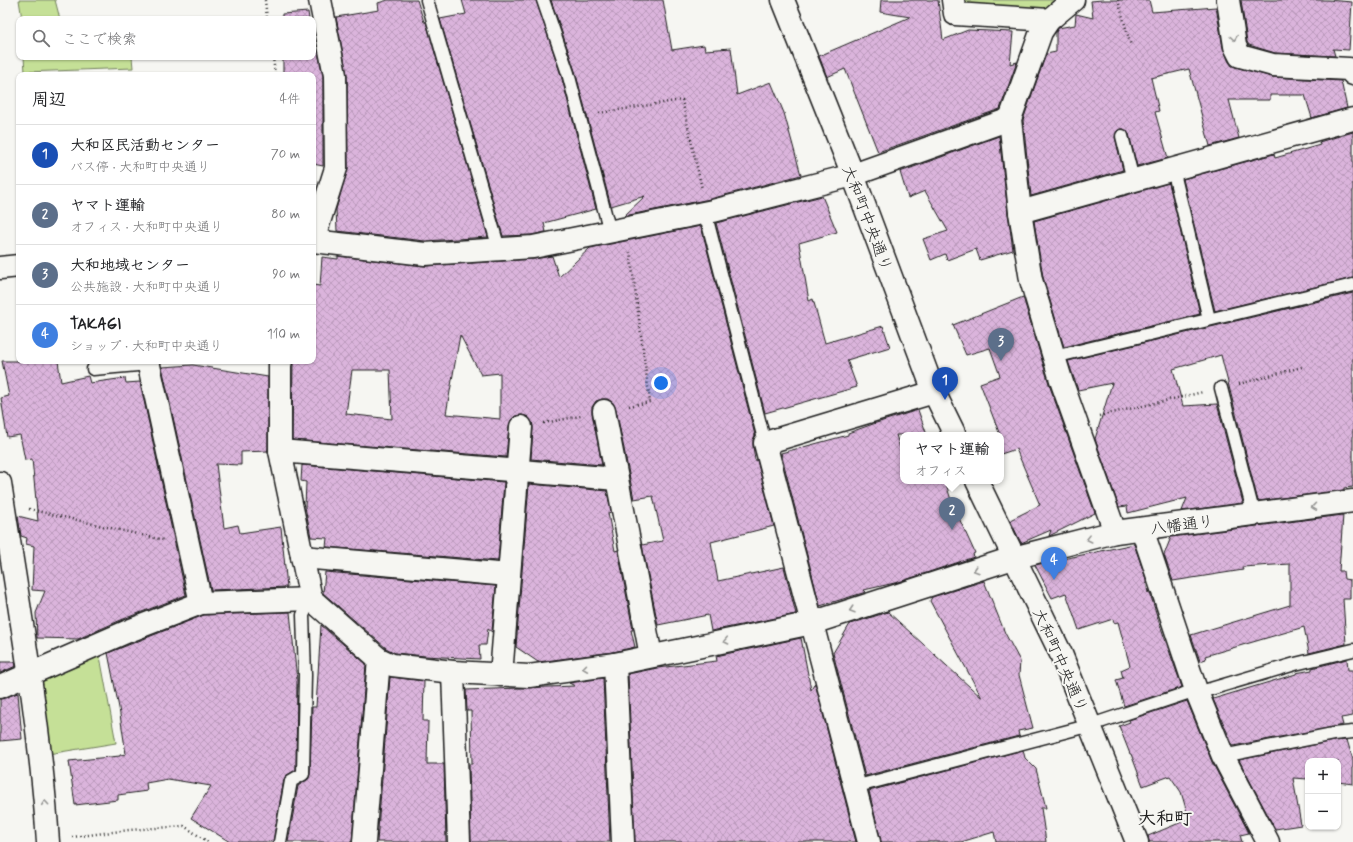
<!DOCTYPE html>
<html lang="ja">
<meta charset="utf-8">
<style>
:root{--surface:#fff;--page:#f6f6f6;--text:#202124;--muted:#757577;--line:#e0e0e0;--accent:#b45309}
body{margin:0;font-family:Mynerve,"Klee One",sans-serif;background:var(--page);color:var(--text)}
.controls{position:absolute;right:12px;bottom:12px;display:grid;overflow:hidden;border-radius:8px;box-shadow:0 1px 3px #0004}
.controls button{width:36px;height:36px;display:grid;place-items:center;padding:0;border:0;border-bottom:1px solid var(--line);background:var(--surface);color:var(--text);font:20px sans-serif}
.you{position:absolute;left:661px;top:383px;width:14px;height:14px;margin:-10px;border:3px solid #fff;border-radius:50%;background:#1a73e8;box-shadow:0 0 0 6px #1a73e833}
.badge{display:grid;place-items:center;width:26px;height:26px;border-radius:50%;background:var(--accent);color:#fff;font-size:13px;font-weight:700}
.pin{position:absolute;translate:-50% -33px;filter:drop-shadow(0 1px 2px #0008)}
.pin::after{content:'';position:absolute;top:21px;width:14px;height:12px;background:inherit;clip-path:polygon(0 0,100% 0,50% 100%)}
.popup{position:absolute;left:900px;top:432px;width:104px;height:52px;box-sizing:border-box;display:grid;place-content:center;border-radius:8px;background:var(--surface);filter:drop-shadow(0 1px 3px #0005);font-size:13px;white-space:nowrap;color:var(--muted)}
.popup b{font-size:15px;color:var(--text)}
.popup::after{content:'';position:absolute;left:50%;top:100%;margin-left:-8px;border:8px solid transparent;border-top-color:var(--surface)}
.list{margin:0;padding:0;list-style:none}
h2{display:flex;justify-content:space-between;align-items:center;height:52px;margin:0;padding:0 16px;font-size:17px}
h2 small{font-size:13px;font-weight:400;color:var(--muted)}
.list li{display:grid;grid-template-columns:26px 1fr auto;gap:12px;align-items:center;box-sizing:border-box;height:60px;padding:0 16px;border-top:1px solid var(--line)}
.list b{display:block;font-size:15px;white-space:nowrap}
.list p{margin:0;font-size:13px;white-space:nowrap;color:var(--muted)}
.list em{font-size:13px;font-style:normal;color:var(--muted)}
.icon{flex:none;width:22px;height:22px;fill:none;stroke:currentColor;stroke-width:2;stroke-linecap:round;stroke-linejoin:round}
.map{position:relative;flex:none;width:1353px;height:842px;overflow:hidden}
.search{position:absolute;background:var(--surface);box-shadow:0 1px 3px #0004;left:16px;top:16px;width:300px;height:44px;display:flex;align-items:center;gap:10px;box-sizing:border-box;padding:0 14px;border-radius:8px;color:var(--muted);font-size:15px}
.panel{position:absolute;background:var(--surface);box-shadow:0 1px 3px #0004;left:16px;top:72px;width:300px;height:292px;border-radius:8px}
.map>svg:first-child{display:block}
.park{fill:#c5e097;stroke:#707e5a}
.building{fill:url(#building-cross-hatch);stroke:#1c1c1c;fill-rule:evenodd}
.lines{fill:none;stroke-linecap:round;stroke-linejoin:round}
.service-casing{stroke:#1c1c1c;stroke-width:15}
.minor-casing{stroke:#1c1c1c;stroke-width:25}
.path{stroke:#1c1c1c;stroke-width:2.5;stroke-dasharray:1 3;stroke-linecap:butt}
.service{stroke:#f6f6f2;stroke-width:12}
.minor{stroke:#f6f6f2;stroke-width:22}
.oneway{stroke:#949492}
.labels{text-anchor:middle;stroke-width:4;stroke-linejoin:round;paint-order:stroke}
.street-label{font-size:16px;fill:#1c1c1c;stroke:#f6f6f2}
.quarter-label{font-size:18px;font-weight:bold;fill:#1c1c1c;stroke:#f6f6f2}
</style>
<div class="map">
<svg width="1353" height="842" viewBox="0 0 1353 842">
<defs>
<pattern id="building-cross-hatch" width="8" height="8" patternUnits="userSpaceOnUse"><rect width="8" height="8" fill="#dbb4dc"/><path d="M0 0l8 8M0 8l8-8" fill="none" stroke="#bb9abc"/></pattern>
</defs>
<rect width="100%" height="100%" fill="#f6f6f2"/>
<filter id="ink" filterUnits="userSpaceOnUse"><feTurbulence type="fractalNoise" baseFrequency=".025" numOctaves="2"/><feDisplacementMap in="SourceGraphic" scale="8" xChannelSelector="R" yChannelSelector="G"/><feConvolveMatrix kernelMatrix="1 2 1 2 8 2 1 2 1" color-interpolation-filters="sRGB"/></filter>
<g filter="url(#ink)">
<g class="park">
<path d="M19,0H55L60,19H22Z"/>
<path d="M962,0H1064L1054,11L963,3Z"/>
<path d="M24,57H132L133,68L25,72Z"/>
<path d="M99,651L116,743L48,754L40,684L45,675Z"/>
</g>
<g class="building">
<path d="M388,0H417L424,22H426L488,237L425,241L337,231L336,209L348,168L347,75L336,17L379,10L378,3Z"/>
<path d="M462,0H536L561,75L596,209L544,223L546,232L531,235L503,236L440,19L466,14Z"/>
<path d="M551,0H663L672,50L704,45L705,50L731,48L737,95L771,82L784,113L801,175L710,199L624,216L645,196L611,206L575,71Z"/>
<path d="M881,0H938L943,40L968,30L1013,32L1010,64L1017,62L1000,109L878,152L845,69L827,77L819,56L910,17L880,12Z"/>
<path d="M1102,0H1149L1152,12L1216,7L1223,48L1229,62L1232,66L1272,77L1341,81L1347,108L1312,118L1305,95H1270V100H1229L1239,138L1210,146L1189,69L1151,78L1159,111L1155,112L1168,158L1137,166L1129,134L1124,129H1120L1117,131L1115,137L1123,170L1031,196L1023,120L1046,54L1056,52V32L1058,28L1075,25L1076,14L1093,18L1091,1Z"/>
<path d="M1241,0H1328L1352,2L1349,50L1333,49L1335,56L1275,53L1249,45L1247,42Z"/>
<path d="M308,12L309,19H282V14Z"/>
<path d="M313,29L323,76V166L313,164V75H283V57H313Z"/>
<path d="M1353,132V278L1215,311L1183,179L1274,154L1275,158L1320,145L1319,142Z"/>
<path d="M999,136L1008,213L1013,250L980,260L976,249L947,260L945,254L931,260L923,239L948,231L925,191L908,198L900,172Z"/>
<path d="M1169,183L1200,314L1064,347L1043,277L1034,221Z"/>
<path d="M822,196L837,232L799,243L809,301L813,299L825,343L883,326L890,347L847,360L857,387L765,413L716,223Z"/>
<path d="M701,226L755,435L753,440V446L755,460H757L774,526L711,542L718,581L784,567L796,614L711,631L708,615L658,625L642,545L663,541L653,496L634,499L616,409L613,403L608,399H602L596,401L592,407V413L602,465L531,459L533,428L532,422L528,417L522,415L515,416L511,420L509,426L506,457L292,440L293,361H313V285L320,286L322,257L338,259V256L426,266L534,259L552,256L559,277L590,248ZM460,335L481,375L500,373V419L446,414ZM352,370H390L392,419L346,414Z"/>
<path d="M1353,293V487L1344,488V490L1258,501L1221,355L1173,369L1183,406L1217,404L1243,503L1182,511L1187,498L1128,513L1127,506L1119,507L1095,439L1112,383L1078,390L1068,361Z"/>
<path d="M1023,297L1050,387L1095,513L1049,536L1051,530L1021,543L1010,520L1040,505L1016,449L1001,454V435H1000L980,383L1000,376L990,348L966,355L953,325Z"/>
<path d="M2,361H58L61,382L88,376L90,383L125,378L126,383L140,382L186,595L121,620L78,639L37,638L36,613L45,591L32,590L34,546L26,544L27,538L21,536L18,516L38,521L32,459L25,460L20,435L7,437L1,398L9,396Z"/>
<path d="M193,365L268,377V451L241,452V465L216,464L224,528L238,525L240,533L281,527L287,587L211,590L162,367Z"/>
<path d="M918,410L927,435H896L903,457V481H945L952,503L975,553L973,554L974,557L899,582L864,590L866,592L820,606L781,453L848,435V433L873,424Z"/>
<path d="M302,465L504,482L498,561L326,547L327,538L311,537L305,507L306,482L301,481Z"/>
<path d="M529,484L607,491L611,512L608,513L615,551L618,550L633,630H631L635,647L613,652L538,662L516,647Z"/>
<path d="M1343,515L1339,571H1343L1344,579L1350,580V599H1343L1346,644L1309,653L1304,627L1205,656L1206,659L1200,661L1191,635L1290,605V564L1242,567L1243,570L1173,581L1164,555L1171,537Z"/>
<path d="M1134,544L1145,576L1148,593L1149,590L1159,622L1182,687L1124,706L1116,680L1123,678L1121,670L1130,666L1118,622L1114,623L1113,619L1079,630L1066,593L1052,598L1035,565Z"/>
<path d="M325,572L496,586L492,632L488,629L486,645H479L480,659L425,656L395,653L386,648L323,593Z"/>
<path d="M984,581L1005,633L1020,661L1019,675L1033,728L1018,731L1019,736L865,776L833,653L850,624L888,612L982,698L930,601L932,597Z"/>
<path d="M290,612L297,680L296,770L287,775L284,779L273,842H230L191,818L211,786L168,779L146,783L147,791L118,795V800L75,805L69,761L120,756V755L126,754L119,708L108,653L204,615Z"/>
<path d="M321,625L366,664L352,842H288L298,786L307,780L310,774L312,707H316Z"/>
<path d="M801,638L811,690L815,683L856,842H635L628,674L657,668L717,661L716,656Z"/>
<path d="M1347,659L1348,670H1353V716L1341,718L1343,725L1233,746L1213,699L1296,674V673L1312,670V668Z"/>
<path d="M0,662H15L16,666L0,673Z"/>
<path d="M390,677L424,681L423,721H428L427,764H444L446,842H377Z"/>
<path d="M603,678L610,842H471L469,764H472L471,711H467L466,690L575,686L569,683Z"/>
<path d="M18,693L22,739L0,741V699Z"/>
<path d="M1187,701L1212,762L1249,833L1240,835L1242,842H1149L1148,836L1189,819L1181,792L1170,776L1143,786L1131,754H1130L1119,726L1130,722L1129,720Z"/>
<path d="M1347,740L1353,760V784L1338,782V761H1308V779L1293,778L1301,825L1275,829L1239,760L1334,741Z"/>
<path d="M1023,750L1025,758L1036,769L1046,808H1041L1046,842H996L994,832L961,842H881L869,791Z"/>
</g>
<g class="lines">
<g class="service-casing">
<g id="service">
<path d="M427,0L499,249"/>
<path d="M543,0L568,73L610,232"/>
<path d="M1122,136L1133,180"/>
<path d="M1173,169L1209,319"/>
<path d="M705,212L765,443"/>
<path d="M1054,357L1353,285"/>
<path d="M93,369L149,364"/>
<path d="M1221,388L1254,515"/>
<path d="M1197,693L1295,664L1353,650"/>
<path d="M1223,756L1333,734L1353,732"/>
<path d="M854,787L1091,725L1196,690"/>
<path d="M280,842L291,781L303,774L305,675L303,615L311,599"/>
</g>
</g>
<g class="minor-casing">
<g id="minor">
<path d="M783,0L853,175L934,392L955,435"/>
<path d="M953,0L955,14L1049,20"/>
<path d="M1073,0L1049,20L1041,32L1010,119L1020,212L1031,280L1054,357L1062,383L1115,532"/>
<path d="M1228,0L1235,46L1240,56L1273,65L1349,69L1353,74"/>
<path d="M1020,212L1353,119"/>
<path d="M313,241L425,254L533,247L713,211L853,175L1010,119"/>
<path d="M313,241L336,168L335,75L320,0"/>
<path d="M0,268L19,266"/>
<path d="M148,361L201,603"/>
<path d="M281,361L280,365V451L311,599"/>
<path d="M604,411L651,656"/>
<path d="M280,451L617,479"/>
<path d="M977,481L1061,654L1137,842"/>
<path d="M0,483C18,602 40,721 48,842"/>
<path d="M1142,529L1196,690L1223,756L1268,842"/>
<path d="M302,557L509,575"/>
<path d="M615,664L623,842"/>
<path d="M453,672L459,842"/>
<path d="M501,675L521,427"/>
<path d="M0,687L126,632L201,603L311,599L379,659L392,665L453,672L529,676L615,664L812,623L1013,558L1115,532L1353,501"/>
<path d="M364,842L379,659"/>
<path d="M869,842L765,443L934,392"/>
</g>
</g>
<g class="path">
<path d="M265,0L267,19"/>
<path d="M1118,0L1131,46"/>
<path d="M273,57L275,75"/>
<path d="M599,113L682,100L702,189"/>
<path d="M1239,384L1302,367"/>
<path d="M629,406L650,402L630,252"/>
<path d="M1099,416L1203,392"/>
<path d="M544,423L581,416"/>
<path d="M29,509L163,540"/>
<path d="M72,837L129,830L184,826L208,842"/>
</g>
<use href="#service" class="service"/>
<use href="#minor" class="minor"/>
</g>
<defs><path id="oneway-chevron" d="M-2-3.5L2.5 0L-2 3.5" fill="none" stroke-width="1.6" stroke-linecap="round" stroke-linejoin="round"/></defs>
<g class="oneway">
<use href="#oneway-chevron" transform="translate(1234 38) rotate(82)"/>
<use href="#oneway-chevron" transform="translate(1314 507) rotate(172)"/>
<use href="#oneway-chevron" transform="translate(1089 539) rotate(166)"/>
<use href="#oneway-chevron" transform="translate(976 570) rotate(162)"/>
<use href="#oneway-chevron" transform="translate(852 610) rotate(162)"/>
<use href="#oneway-chevron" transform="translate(726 641) rotate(168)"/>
<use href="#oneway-chevron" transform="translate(585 668) rotate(172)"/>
<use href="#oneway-chevron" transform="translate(45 803) rotate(-95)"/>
</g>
</g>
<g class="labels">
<g class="street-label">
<text transform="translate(868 218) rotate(69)" y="6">大和町中央通り</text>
<text transform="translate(1182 524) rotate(-7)" y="6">八幡通り</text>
<text transform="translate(1061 660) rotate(66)" y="6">大和町中央通り</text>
</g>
<g class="quarter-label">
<text x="1165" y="824">大和町</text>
</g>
</g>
</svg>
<div class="controls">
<button>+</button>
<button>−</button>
</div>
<div class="you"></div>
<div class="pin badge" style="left:945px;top:400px;background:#1a4fb4">1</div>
<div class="pin badge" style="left:952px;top:530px;background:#5c6f8a">2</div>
<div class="popup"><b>ヤマト運輸</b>オフィス</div>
<div class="pin badge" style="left:1001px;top:361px;background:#5c6f8a">3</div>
<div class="pin badge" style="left:1054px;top:580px;background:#3f7fe0">4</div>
<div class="search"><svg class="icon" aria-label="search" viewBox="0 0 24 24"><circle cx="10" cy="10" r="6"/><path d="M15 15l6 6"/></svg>ここで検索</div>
<section class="panel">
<h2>周辺<small>4件</small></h2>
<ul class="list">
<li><span class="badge" style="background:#1a4fb4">1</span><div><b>大和区民活動センター</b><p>バス停 · 大和町中央通り</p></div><em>70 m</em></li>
<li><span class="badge" style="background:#5c6f8a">2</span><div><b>ヤマト運輸</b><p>オフィス · 大和町中央通り</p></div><em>80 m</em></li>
<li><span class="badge" style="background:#5c6f8a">3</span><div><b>大和地域センター</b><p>公共施設 · 大和町中央通り</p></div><em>90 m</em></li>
<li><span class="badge" style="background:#3f7fe0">4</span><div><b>TAKAGI</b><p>ショップ · 大和町中央通り</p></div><em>110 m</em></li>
</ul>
</section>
</div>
